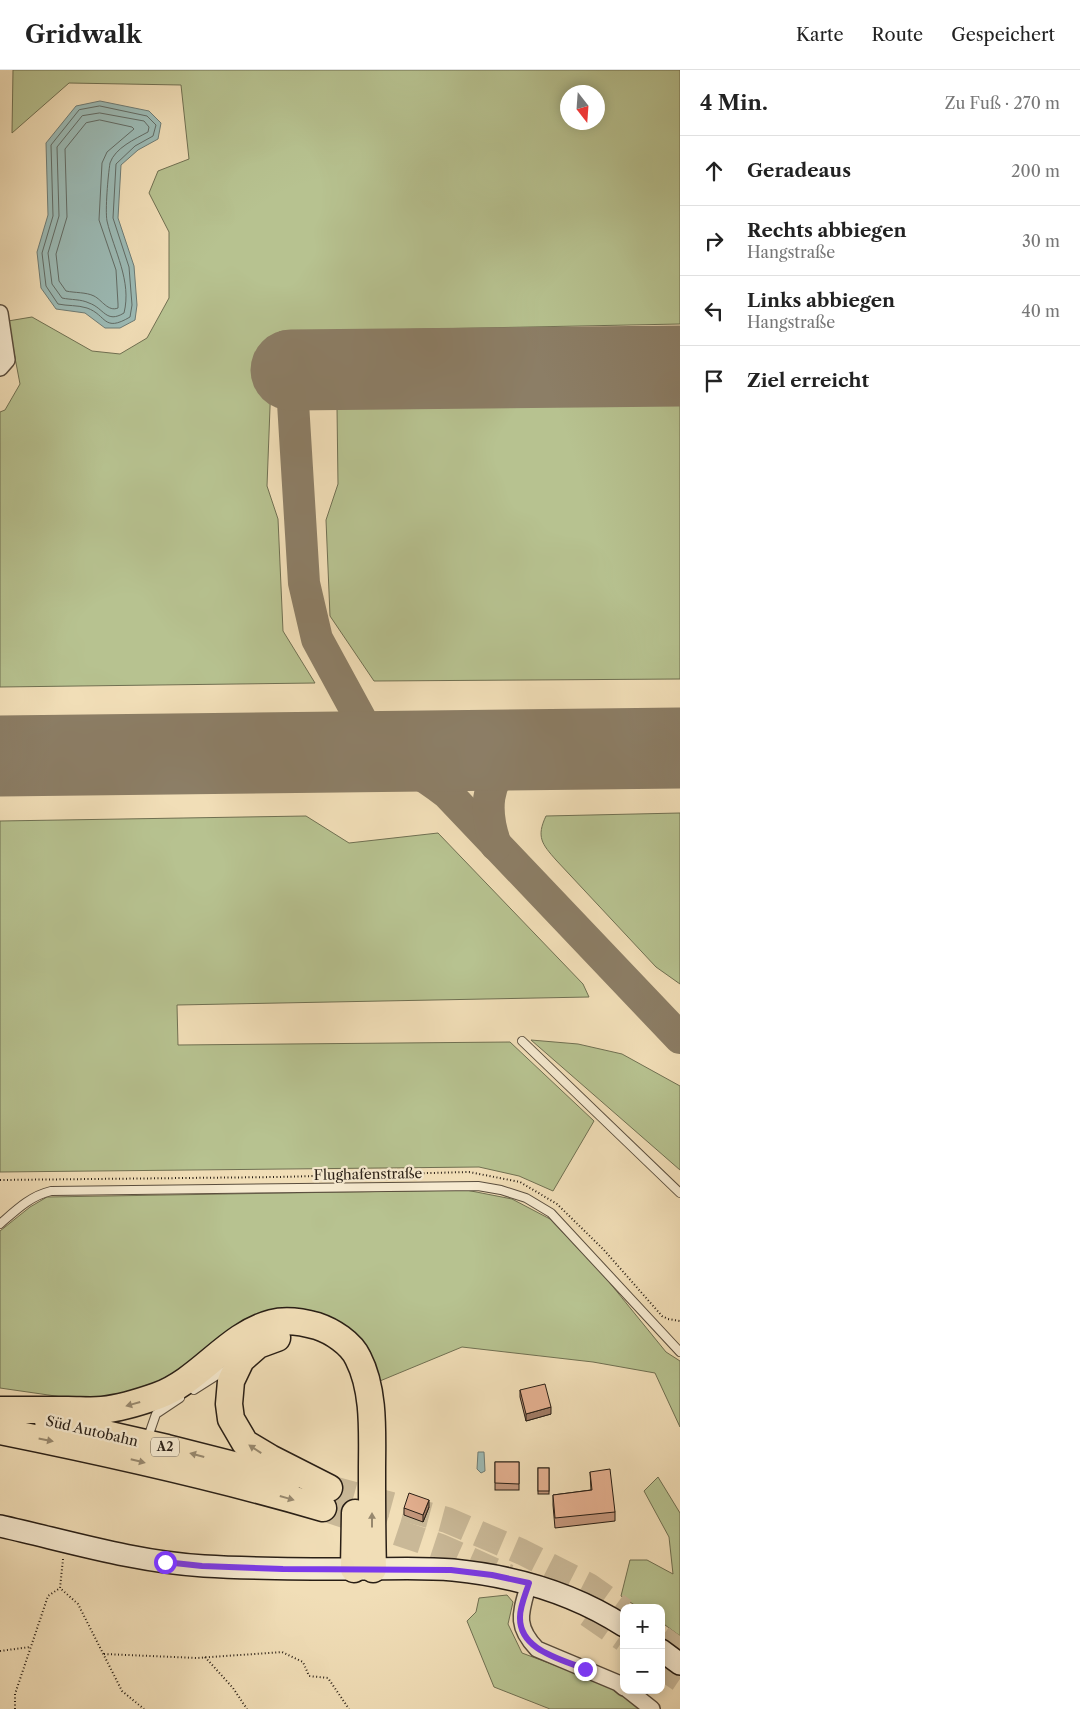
<!DOCTYPE html>
<html lang="de">
<meta charset="utf-8">
<style>
:root{--surface:#fff;--page:#f6f6f6;--text:#222;--muted:#767676;--line:#e0e0e0}
body{margin:0;font-family:"Libre Caslon Text",serif;background:var(--page);color:var(--text)}
.controls{position:absolute;right:15px;bottom:15px;display:grid;overflow:hidden;border-radius:10px;box-shadow:0 2px 12px #0003}
.controls button{width:45px;height:45px;display:grid;place-items:center;padding:0;border:0;border-bottom:1px solid var(--line);background:var(--surface);color:var(--text);font:25px sans-serif}
.compass{position:absolute;left:560px;top:15px;width:45px;height:45px;border-radius:50%;background:var(--surface);box-shadow:0 2px 12px #0003;rotate:163deg}
.stop{position:absolute;width:15px;height:15px;margin:-11px;border:4px solid #7c3aed;border-radius:50%;background:#fff}
.stop.end{background:#7c3aed;border-color:#fff;box-shadow:0 1px 5px #0008}
.list{margin:0;padding:0;list-style:none}
h2{display:flex;justify-content:space-between;align-items:center;height:65px;margin:0;padding:0 20px;font-size:21px}
h2 small{font-size:16px;font-weight:400;color:var(--muted)}
.list li{display:grid;grid-template-columns:32px 1fr auto;gap:15px;align-items:center;box-sizing:border-box;height:70px;padding:0 20px;border-top:1px solid var(--line)}
.list b{display:block;font-size:19px;white-space:nowrap}
.list p{margin:0;font-size:16px;white-space:nowrap;color:var(--muted)}
.list em{font-size:16px;font-style:normal;color:var(--muted)}
.icon{flex:none;width:28px;height:28px;fill:none;stroke:currentColor;stroke-width:2;stroke-linecap:round;stroke-linejoin:round}
.map{position:relative;flex:none;width:680px;height:1639px;overflow:hidden}
header{display:flex;align-items:center;gap:30px;box-sizing:border-box;height:70px;padding:0 25px;background:var(--surface);border-bottom:1px solid var(--line)}
header strong{font-size:24px}
nav{display:flex;gap:28px;margin-inline-start:auto;font-size:18px}
main{display:flex}
aside{flex:1;background:var(--surface)}
.map>svg:first-child{display:block}
.green{fill:#b7c290;stroke:#707052;fill-rule:evenodd}
.water{fill:#9cbbb6;stroke:#6e7c76}
.lines{fill:none;stroke-linecap:round;stroke-linejoin:round}
.shore{stroke:#626c66;stroke-width:1}
.taxiway{stroke:#8c7e66;stroke-width:32}
.runway{stroke:#8c7e66;stroke-width:81}
.motorway-tunnel{stroke:#c9b897;stroke-width:26;stroke-dasharray:26 13;stroke-linecap:butt}
.service-casing{stroke:#5a4e3e;stroke-width:10}
.minor-casing{stroke:#5a4e3e;stroke-width:18}
.secondary-casing{stroke:#281e15;stroke-width:24}
.motorway-casing{stroke:#281e15;stroke-width:29}
.path{stroke:#281e15;stroke-width:2;stroke-dasharray:1 2.5;stroke-linecap:butt}
.service{stroke:#f6ead0;stroke-width:8}
.minor{stroke:#f6ead0;stroke-width:15}
.secondary{stroke:#f6ead0;stroke-width:21}
.motorway{stroke:#f1deb7;stroke-width:26}
.wall{fill:#c4977c;stroke:#281e15}
.shaded-wall{fill:#a07b65;stroke:#281e15}
.building{fill:#e4b090;stroke:#281e15}
.oneway{fill:#97886e}
.route{stroke:#7c3aed;stroke-width:6}
.labels{text-anchor:middle;stroke-width:4.5;stroke-linejoin:round;paint-order:stroke}
.shield{fill:#f6ead0;stroke:#665b4d;stroke-width:1}
.shield-label{font-size:12px;font-weight:bold;fill:#281e15}
.street-label{font-size:14px;fill:#281e15;stroke:#f6ead0}
</style>
<header>
<strong>Gridwalk</strong>
<nav><a>Karte</a><a>Route</a><a>Gespeichert</a></nav>
</header>
<main>
<div class="map">
<svg width="680" height="1639" viewBox="0 0 680 1639">
<rect width="100%" height="100%" fill="#f1deb7"/>
<filter id="stains"><feTurbulence type="fractalNoise" baseFrequency=".004" numOctaves="4"/><feColorMatrix values="0 0 0 0 .2 0 0 0 0 .09 0 0 0 0 .02 0 0 0 .5 -.17"/></filter>
<radialGradient id="worn" r=".72"><stop offset=".6" stop-color="#630" stop-opacity="0"/><stop offset="1" stop-color="#630" stop-opacity=".3"/></radialGradient>
<g class="green">
<path d="M13,0H680V254L279,262L272,285L267,416L278,449L283,561L315,613L0,617V342L5,340L20,314L8,251L32,247L92,281L120,284L147,268L169,228V162L149,123L158,101L189,89L181,15L69,13L12,63ZM568,22H598V52H568Z"/>
<path d="M680,334V609L374,611L330,546L326,450L338,414L337,338Z"/>
<path d="M680,743V914L656,897L556,790C542,774 536,767 546,746Z"/>
<path d="M306,746L349,773L438,763L583,914L589,927L177,935L178,975L510,972L594,1051L553,1121L519,1106L479,1097L0,1102V751Z"/>
<path d="M531,970L578,974L622,984L680,1016V1100Z"/>
<path d="M466,1120L512,1129L550,1149L605,1207L666,1282L680,1291V1357L655,1303L593,1292L462,1277L375,1313L324,1250L158,1317L90,1331L0,1318V1161L30,1137L47,1127Z"/>
<path d="M658,1407L680,1443V1566L661,1552V1538H639L621,1526L630,1490H647L673,1504L669,1467L644,1421Z"/>
<path d="M507,1525L513,1532L508,1554L522,1583L613,1617L645,1639H550L494,1617L467,1551L476,1542L479,1528Z"/>
</g>
<g class="water">
<path d="M100,31L149,41L161,53L158,69L138,80L121,95L118,148L134,196L137,235L135,250L120,258H105L85,243L56,239L41,218L37,182L48,145L46,73L76,36Z"/>
<path d="M478,1382H484L485,1401L481,1403L477,1399Z"/>
</g>
<g class="lines">
<g class="shore">
<path d="M100,36L147,46L156,55L153,66L135,76L116,94L113,148L129,197L132,235L130,247C103,263 107,245 87,238C78,235 67,236 58,234L46,216L42,183L53,146L51,75L79,40Z"/>
<path d="M100,43L144,51L149,57L148,62C135,69 115,78 110,93C108,106 105,140 107,151C114,181 132,211 124,243C106,254 104,238 89,233C81,229 71,230 62,228L52,214L48,183L59,146L57,77L82,46Z"/>
<path d="M100,50L132,57L134,59L107,82L102,93L99,150L116,200L118,234V238C108,242 102,230 94,226C86,222 75,223 66,221L59,211L56,184L67,147L65,79L86,53Z"/>
</g>
<g class="taxiway">
<path d="M291,300L304,513L317,569L378,681"/>
<path d="M372,681C403,693 421,703 447,723L680,968"/>
<path d="M496,775C485,745 483,708 514,690C522,686 532,683 540,679"/>
</g>
<g class="runway">
<path d="M291,300L680,296"/>
<path d="M0,686L680,678"/>
</g>
<g class="motorway-tunnel">
<path d="M329,1418L447,1450L522,1482L589,1516L624,1541"/>
<path d="M323,1438L441,1477L508,1507"/>
<path d="M588,1544L624,1569"/>
<path d="M661,1568L680,1582"/>
<path d="M661,1596L680,1609"/>
</g>
<g class="service-casing">
<g id="service">
<path d="M522,971L680,1123"/>
<path d="M0,1154C16,1140 30,1126 51,1121L478,1116L501,1120L526,1128L551,1143L680,1282"/>
<path d="M194,1320L227,1299"/>
<path d="M147,1370L156,1344L180,1328"/>
</g>
</g>
<g class="minor-casing">
<g id="minor">
<path d="M0,243L7,290L0,298"/>
<path d="M529,1513C521,1542 514,1555 537,1579L618,1613L624,1618"/>
<path d="M628,1620L652,1639"/>
</g>
</g>
<g class="secondary-casing">
<g id="secondary">
<path d="M0,1456C67,1471 135,1492 204,1496C254,1499 305,1499 355,1499C387,1499 421,1497 453,1500C513,1506 573,1523 624,1556"/>
<path d="M661,1580L680,1594"/>
</g>
</g>
<g class="motorway-casing">
<g id="motorway">
<path d="M277,1268L258,1275L241,1290L231,1311L229,1334L231,1349L245,1373L270,1388L329,1418"/>
<path d="M0,1340C23,1340 46,1340 68,1340C80,1340 91,1341 102,1340C121,1338 140,1332 157,1326C201,1310 227,1265 272,1253C287,1249 303,1252 317,1256C332,1261 351,1273 358,1288C375,1321 372,1364 372,1400C372,1433 372,1466 373,1499"/>
<path d="M48,1351L167,1378L289,1409"/>
<path d="M0,1361C109,1383 217,1407 323,1438"/>
<path d="M354,1499L355,1443"/>
</g>
</g>
<g class="path">
<path d="M0,1110L278,1107L469,1102L520,1112L557,1134L604,1180L662,1246L668,1249L680,1251"/>
<path d="M63,1489L60,1518L78,1534L122,1621L144,1639"/>
<path d="M0,1581L30,1577"/>
<path d="M104,1584L197,1588L282,1582L303,1592L309,1606L328,1608L349,1639"/>
<path d="M205,1587L233,1618L247,1639"/>
<path d="M15,1639V1624L48,1526L60,1518"/>
</g>
<use href="#service" class="service"/>
<use href="#minor" class="minor"/>
<use href="#secondary" class="secondary"/>
<use href="#motorway" class="motorway"/>
</g>
<g class="wall">
<path d="M520,1320L551,1344L526,1351L520,1327Z"/>
<rect x="495" y="1392" width="24" height="28"/>
<rect x="538" y="1398" width="11" height="26"/>
<path d="M590,1402L615,1442V1451L555,1458L553,1435V1425L591,1420Z"/>
<path d="M429,1437L423,1452L404,1445V1438Z"/>
</g>
<g class="shaded-wall">
<path d="M551,1337V1344L526,1351V1344Z"/>
<path d="M429,1430V1437L423,1452V1445Z"/>
</g>
<g class="building">
<path d="M545,1314L551,1337L526,1344L520,1320Z"/>
<path d="M495,1392H519V1414L495,1413Z"/>
<rect x="538" y="1398" width="11" height="23"/>
<path d="M610,1399L615,1442L555,1448L553,1425L592,1420L590,1402Z"/>
<path d="M409,1423L429,1430L423,1445L404,1438Z"/>
</g>
<defs><path id="oneway-solid" d="M-6-.8H1V-3.2L6.5 0L1 3.2V.8H-6Z" transform="scale(1.25)"/></defs>
<g class="oneway">
<use href="#oneway-solid" transform="translate(133 1334) rotate(164)"/>
<use href="#oneway-solid" transform="translate(46 1370) rotate(11)"/>
<use href="#oneway-solid" transform="translate(255 1379) rotate(-147)"/>
<use href="#oneway-solid" transform="translate(197 1385) rotate(-165)"/>
<use href="#oneway-solid" transform="translate(138 1391) rotate(14)"/>
<use href="#oneway-solid" transform="translate(287 1428) rotate(16)"/>
<use href="#oneway-solid" transform="translate(372 1450) rotate(-90)"/>
</g>
<g class="lines">
<path class="route" d="M165,1492L202,1496L283,1499L451,1500L492,1505L529,1513C526,1523 520,1536 520,1547C519,1580 561,1589 585,1599"/>
</g>
<g class="labels">
<rect class="shield" x="151" y="1367.5" width="28" height="19" rx="4"/>
<g class="shield-label">
<text x="165" y="1381">A2</text>
</g>
<g class="street-label">
<text transform="translate(368 1104) rotate(-1)" y="5">Flughafenstraße</text>
<text transform="translate(92 1361) rotate(13)" y="5">Süd Autobahn</text>
</g>
</g>
<rect width="100%" height="100%" filter="url(#stains)"/>
<rect width="100%" height="100%" fill="url(#worn)"/>
</svg>
<div class="controls">
<button>+</button>
<button>−</button>
</div>
<svg class="compass" viewBox="-18 -18 36 36"><path d="M0-13l5 13h-10z" fill="#e53935"/><path d="M0 13l5-13h-10z" fill="#767676"/></svg>
<div class="stop" style="left:165px;top:1492px"></div>
<div class="stop end" style="left:585px;top:1599px"></div>
</div>
<aside>
<h2>4 Min.<small>Zu Fuß · 270 m</small></h2>
<ul class="list">
<li><svg class="icon" aria-label="ahead" viewBox="0 0 24 24"><path d="M12 20V5M6 11l6-6 6 6"/></svg><div><b>Geradeaus</b></div><em>200 m</em></li>
<li><svg class="icon" aria-label="right" viewBox="0 0 24 24"><path d="M7 20v-9h11M14 6l5 5-5 5"/></svg><div><b>Rechts abbiegen</b><p>Hangstraße</p></div><em>30 m</em></li>
<li><svg class="icon" aria-label="left" viewBox="0 0 24 24"><path d="M17 20v-9H6M10 6l-5 5 5 5"/></svg><div><b>Links abbiegen</b><p>Hangstraße</p></div><em>40 m</em></li>
<li><svg class="icon" aria-label="arrive" viewBox="0 0 24 24"><path d="M6 21V4h12l-3 4 3 4H6"/></svg><div><b>Ziel erreicht</b></div></li>
</ul>
</aside>
</main>
